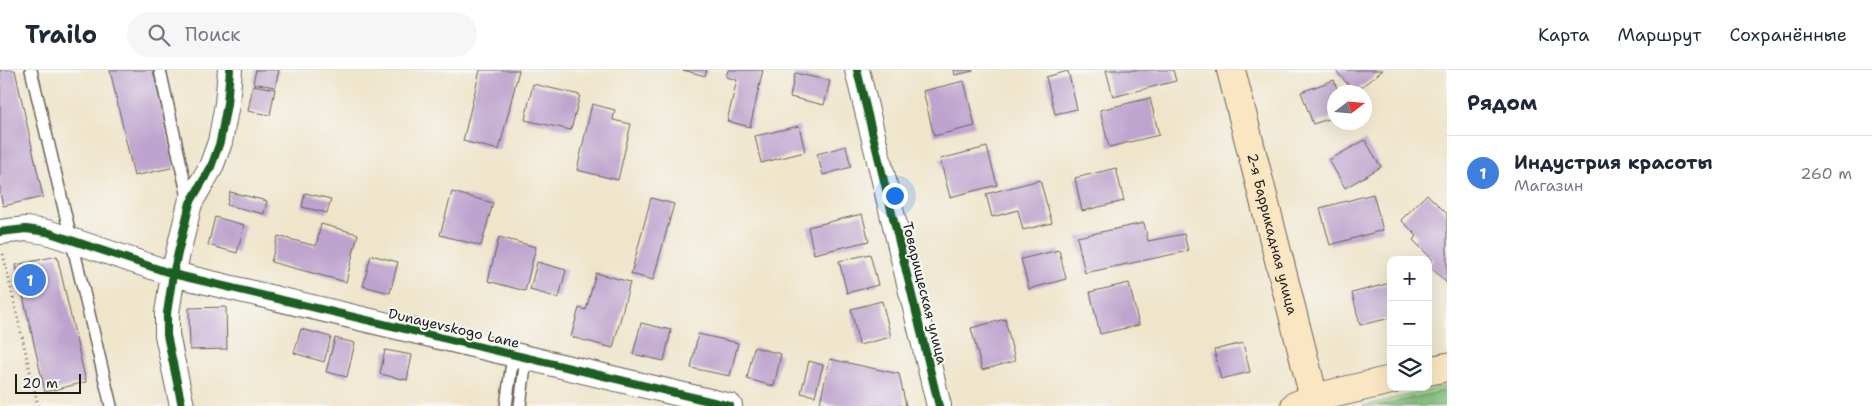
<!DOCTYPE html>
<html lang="ru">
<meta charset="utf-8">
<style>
:root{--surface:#fff;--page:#f6f6f7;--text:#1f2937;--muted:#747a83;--line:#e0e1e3;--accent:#c8321e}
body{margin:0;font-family:"Shantell Sans",sans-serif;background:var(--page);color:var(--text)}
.controls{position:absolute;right:15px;bottom:15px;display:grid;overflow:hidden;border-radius:10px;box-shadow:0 5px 20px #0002}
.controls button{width:45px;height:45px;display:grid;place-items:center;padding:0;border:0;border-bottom:1px solid var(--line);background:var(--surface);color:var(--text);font:25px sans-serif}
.compass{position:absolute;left:1327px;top:15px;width:45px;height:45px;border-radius:50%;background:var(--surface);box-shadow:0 5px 20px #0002;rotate:74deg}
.scale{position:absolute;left:15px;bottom:12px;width:66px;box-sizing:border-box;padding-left:5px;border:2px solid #1c1c1c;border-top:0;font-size:14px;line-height:18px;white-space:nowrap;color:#1c1c1c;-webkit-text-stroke:4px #f6f6f2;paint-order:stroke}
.you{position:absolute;left:894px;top:125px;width:18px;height:18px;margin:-12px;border:4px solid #fff;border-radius:50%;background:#1a73e8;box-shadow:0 0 0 8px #1a73e833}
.badge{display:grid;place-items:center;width:32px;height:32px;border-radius:50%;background:var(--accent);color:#fff;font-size:16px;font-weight:700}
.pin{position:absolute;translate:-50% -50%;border:2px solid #fff;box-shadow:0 1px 5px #0006}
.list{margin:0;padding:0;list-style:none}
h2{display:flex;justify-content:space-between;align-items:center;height:65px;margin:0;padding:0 20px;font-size:21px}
h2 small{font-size:16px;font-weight:400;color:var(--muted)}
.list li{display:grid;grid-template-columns:32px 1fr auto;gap:15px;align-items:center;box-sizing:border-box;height:75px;padding:0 20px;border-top:1px solid var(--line)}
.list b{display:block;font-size:19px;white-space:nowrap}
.list p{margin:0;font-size:16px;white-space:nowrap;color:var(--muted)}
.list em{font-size:16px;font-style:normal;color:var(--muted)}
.icon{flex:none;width:28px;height:28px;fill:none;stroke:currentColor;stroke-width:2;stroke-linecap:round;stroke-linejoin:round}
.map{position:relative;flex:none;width:1447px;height:336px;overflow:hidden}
header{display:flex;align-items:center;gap:30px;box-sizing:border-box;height:70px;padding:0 25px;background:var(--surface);border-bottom:1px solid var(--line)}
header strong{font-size:24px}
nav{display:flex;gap:28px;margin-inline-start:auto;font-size:18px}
.search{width:350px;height:45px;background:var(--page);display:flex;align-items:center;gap:12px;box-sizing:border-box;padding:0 18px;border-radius:28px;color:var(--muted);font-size:19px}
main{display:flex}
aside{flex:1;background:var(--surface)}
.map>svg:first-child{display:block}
.green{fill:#a2dc8e;stroke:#5f7c55}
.forest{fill:#81bc79;stroke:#4e6c4a}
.building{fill:#bea3ce}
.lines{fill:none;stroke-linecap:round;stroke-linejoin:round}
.lane-casing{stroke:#666259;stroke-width:14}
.street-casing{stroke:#666259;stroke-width:26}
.secondary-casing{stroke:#666259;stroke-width:30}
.path{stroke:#666259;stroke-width:3;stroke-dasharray:1 4;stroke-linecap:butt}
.lane{stroke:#fff;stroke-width:11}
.street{stroke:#fff;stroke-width:24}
.secondary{stroke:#fbe6c3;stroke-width:28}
.cycleway-casing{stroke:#f6f6f2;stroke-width:11}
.cycleway{stroke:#1b5e20;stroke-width:8}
.labels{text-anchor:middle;stroke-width:4;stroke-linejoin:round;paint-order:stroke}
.street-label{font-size:14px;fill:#1c1c1c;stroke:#f6f6f2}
</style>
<header>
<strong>Trailo</strong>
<div class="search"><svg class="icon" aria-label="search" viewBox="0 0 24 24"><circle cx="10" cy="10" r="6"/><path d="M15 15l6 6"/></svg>Поиск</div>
<nav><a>Карта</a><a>Маршрут</a><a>Сохранённые</a></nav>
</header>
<main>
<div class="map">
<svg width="1447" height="336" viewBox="0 0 1447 336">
<rect width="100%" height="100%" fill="#f6f6f2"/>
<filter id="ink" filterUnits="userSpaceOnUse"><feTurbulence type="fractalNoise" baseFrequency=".02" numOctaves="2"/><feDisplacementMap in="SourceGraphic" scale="10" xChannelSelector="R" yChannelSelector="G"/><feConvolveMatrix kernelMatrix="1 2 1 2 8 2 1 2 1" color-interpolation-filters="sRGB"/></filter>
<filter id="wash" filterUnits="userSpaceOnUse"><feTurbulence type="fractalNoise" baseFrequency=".0096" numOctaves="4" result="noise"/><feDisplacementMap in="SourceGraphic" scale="20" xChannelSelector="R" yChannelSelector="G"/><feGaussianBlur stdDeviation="1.12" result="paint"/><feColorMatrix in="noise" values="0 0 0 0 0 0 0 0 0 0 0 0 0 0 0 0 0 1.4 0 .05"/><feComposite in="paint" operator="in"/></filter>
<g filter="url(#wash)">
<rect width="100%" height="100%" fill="#efe5cb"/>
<path class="green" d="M1447,316V336H1363L1442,317Z"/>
<path class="forest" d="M1447,320V336H1378Z"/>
<g id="blocks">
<g class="building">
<path d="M0,0H15L43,127L3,136L0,123Z"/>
<path d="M110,0H153L175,97L134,106Z"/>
<path d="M256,0H279L275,17L253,13Z"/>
<path d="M480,0H519L499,80L463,71Z"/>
<path d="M683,0H707L705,6Z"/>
<path d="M728,0H763L750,57L727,51L737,10L726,7Z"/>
<path d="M954,0H973V1L955,5Z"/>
<path d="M1106,0H1173L1176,11L1113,27Z"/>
<path d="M1335,0H1383L1355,22Z"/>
<path d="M1068,1L1077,39L1055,44L1046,7Z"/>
<path d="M795,3L830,11L824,35L790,27Z"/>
<path d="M1334,10L1338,22H1334V47L1313,54L1301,22Z"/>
<path d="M964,11L975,56L934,66L923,21Z"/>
<path d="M533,14L580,25L571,60L525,50Z"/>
<path d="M253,15L275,19L270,45L248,41Z"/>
<path d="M1150,28L1159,65L1109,77L1100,40Z"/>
<path d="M592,34L615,40L613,50L631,54L618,110L577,100Z"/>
<path d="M799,56L805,82L761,93L755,66Z"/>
<path d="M1365,70L1381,97L1345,118L1329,90Z"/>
<path d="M846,76L851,97L823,105L817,84Z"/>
<path d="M987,77L997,115L950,127L940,89Z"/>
<path d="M1116,98L1124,131L1082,141L1075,108Z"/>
<path d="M1040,110L1052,153L1023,160L1018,140L992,147L986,124Z"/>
<path d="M230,122L267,131L264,144L227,135Z"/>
<path d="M452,122L493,133L481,176L440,165Z"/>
<path d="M305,123L331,129L327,143L302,137Z"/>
<path d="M1373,124L1383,160L1330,175L1320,138Z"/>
<path d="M1427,124L1447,144V213L1428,195L1433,190L1413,170L1417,166L1401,150Z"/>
<path d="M651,128L674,134L653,210L631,204Z"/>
<path d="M862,144L869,171L814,184L808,157Z"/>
<path d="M215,147L244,155L237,183L208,175Z"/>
<path d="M1144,153L1148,171L1184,164L1188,181L1085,203L1077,167Z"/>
<path d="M321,154L358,164L346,212L271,192L278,166L316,176Z"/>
<path d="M499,167L536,177L525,221L488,211Z"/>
<path d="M1059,180L1066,209L1029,219L1021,189Z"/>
<path d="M870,184L878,215L847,223L839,191Z"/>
<path d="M371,185L398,192L390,223L363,216Z"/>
<path d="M57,186L86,312L45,322L16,195Z"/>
<path d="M537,192L566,200L559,228L530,220Z"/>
<path d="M596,203L630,212L613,278L571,267L579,238L586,240Z"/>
<path d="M1129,213L1139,255L1100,264L1090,222Z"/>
<path d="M1390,213L1391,248L1360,255L1352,223Z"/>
<path d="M882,231L891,267L859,275L851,239Z"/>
<path d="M226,237L227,279L190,280L189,238Z"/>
<path d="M1005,249L1015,291L982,300L971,258Z"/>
<path d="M641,253L671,260L664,291L633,284Z"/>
<path d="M301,259L331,267L324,292L294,283Z"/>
<path d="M698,264L738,273L730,306L691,298Z"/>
<path d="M335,268L355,273L347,307L326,302Z"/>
<path d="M1243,273L1250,302L1221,309L1214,280Z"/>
<path d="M754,277L781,284L774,316L747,309Z"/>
<path d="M385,280L412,285L407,310L380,304Z"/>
<path d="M830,289L899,304L906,336H837L820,332Z"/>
<path d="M809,291L823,295L815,326L801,323Z"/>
</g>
</g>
</g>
<g filter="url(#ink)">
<use href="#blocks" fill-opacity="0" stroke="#666259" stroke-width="1"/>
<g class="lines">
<g class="lane-casing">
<g id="lane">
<path d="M31,0L111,336"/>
<path d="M160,0L189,132"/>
<path d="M506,336L513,285"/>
<path d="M520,336L526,288"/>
</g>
</g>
<g class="street-casing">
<g id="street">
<path d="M857,0L939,336"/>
<path d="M0,162L26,159L47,162L173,204L730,336"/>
<path d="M182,336L167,265V243L173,204L190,133L211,97L220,72L227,34L230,0"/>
</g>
</g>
<g class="secondary-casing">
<g id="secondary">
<path id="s1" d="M1231,0L1314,328"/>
<path d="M1428,301L1447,297"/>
<path d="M1295,336L1314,328L1391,310"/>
</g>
</g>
<path class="path" d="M3,184L38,336"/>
<use href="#lane" class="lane"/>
<use href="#street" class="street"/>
<use href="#secondary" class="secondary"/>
<g class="cycleway-casing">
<g id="cycleway">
<path d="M857,0L939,336"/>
<path d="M0,162L26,159L47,162L173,204L730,336"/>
<path d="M182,336L167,265V243L173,204L190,133L211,97L220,72L227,34L230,0"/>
</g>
</g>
<use href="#cycleway" class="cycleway"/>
</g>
</g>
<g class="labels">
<g class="street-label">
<text dy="5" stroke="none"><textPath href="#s1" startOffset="169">2-я Баррикадная улица</textPath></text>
<text transform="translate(925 223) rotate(76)" y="5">Товарищеская улица</text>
<text transform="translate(454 258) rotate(13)" y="5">Dunayevskogo Lane</text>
</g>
</g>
</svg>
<div class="controls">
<button>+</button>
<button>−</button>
<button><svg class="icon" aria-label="layers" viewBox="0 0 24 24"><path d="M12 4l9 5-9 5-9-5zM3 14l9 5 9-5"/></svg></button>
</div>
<svg class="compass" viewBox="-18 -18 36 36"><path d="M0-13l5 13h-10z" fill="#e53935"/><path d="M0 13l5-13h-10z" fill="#747a83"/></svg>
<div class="scale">20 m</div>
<div class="you"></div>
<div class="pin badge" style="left:30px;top:210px;background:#3f7fe0">1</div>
</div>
<aside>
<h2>Рядом<small></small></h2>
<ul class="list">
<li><span class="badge" style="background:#3f7fe0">1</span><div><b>Индустрия красоты</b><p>Магазин</p></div><em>260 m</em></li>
</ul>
</aside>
</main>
